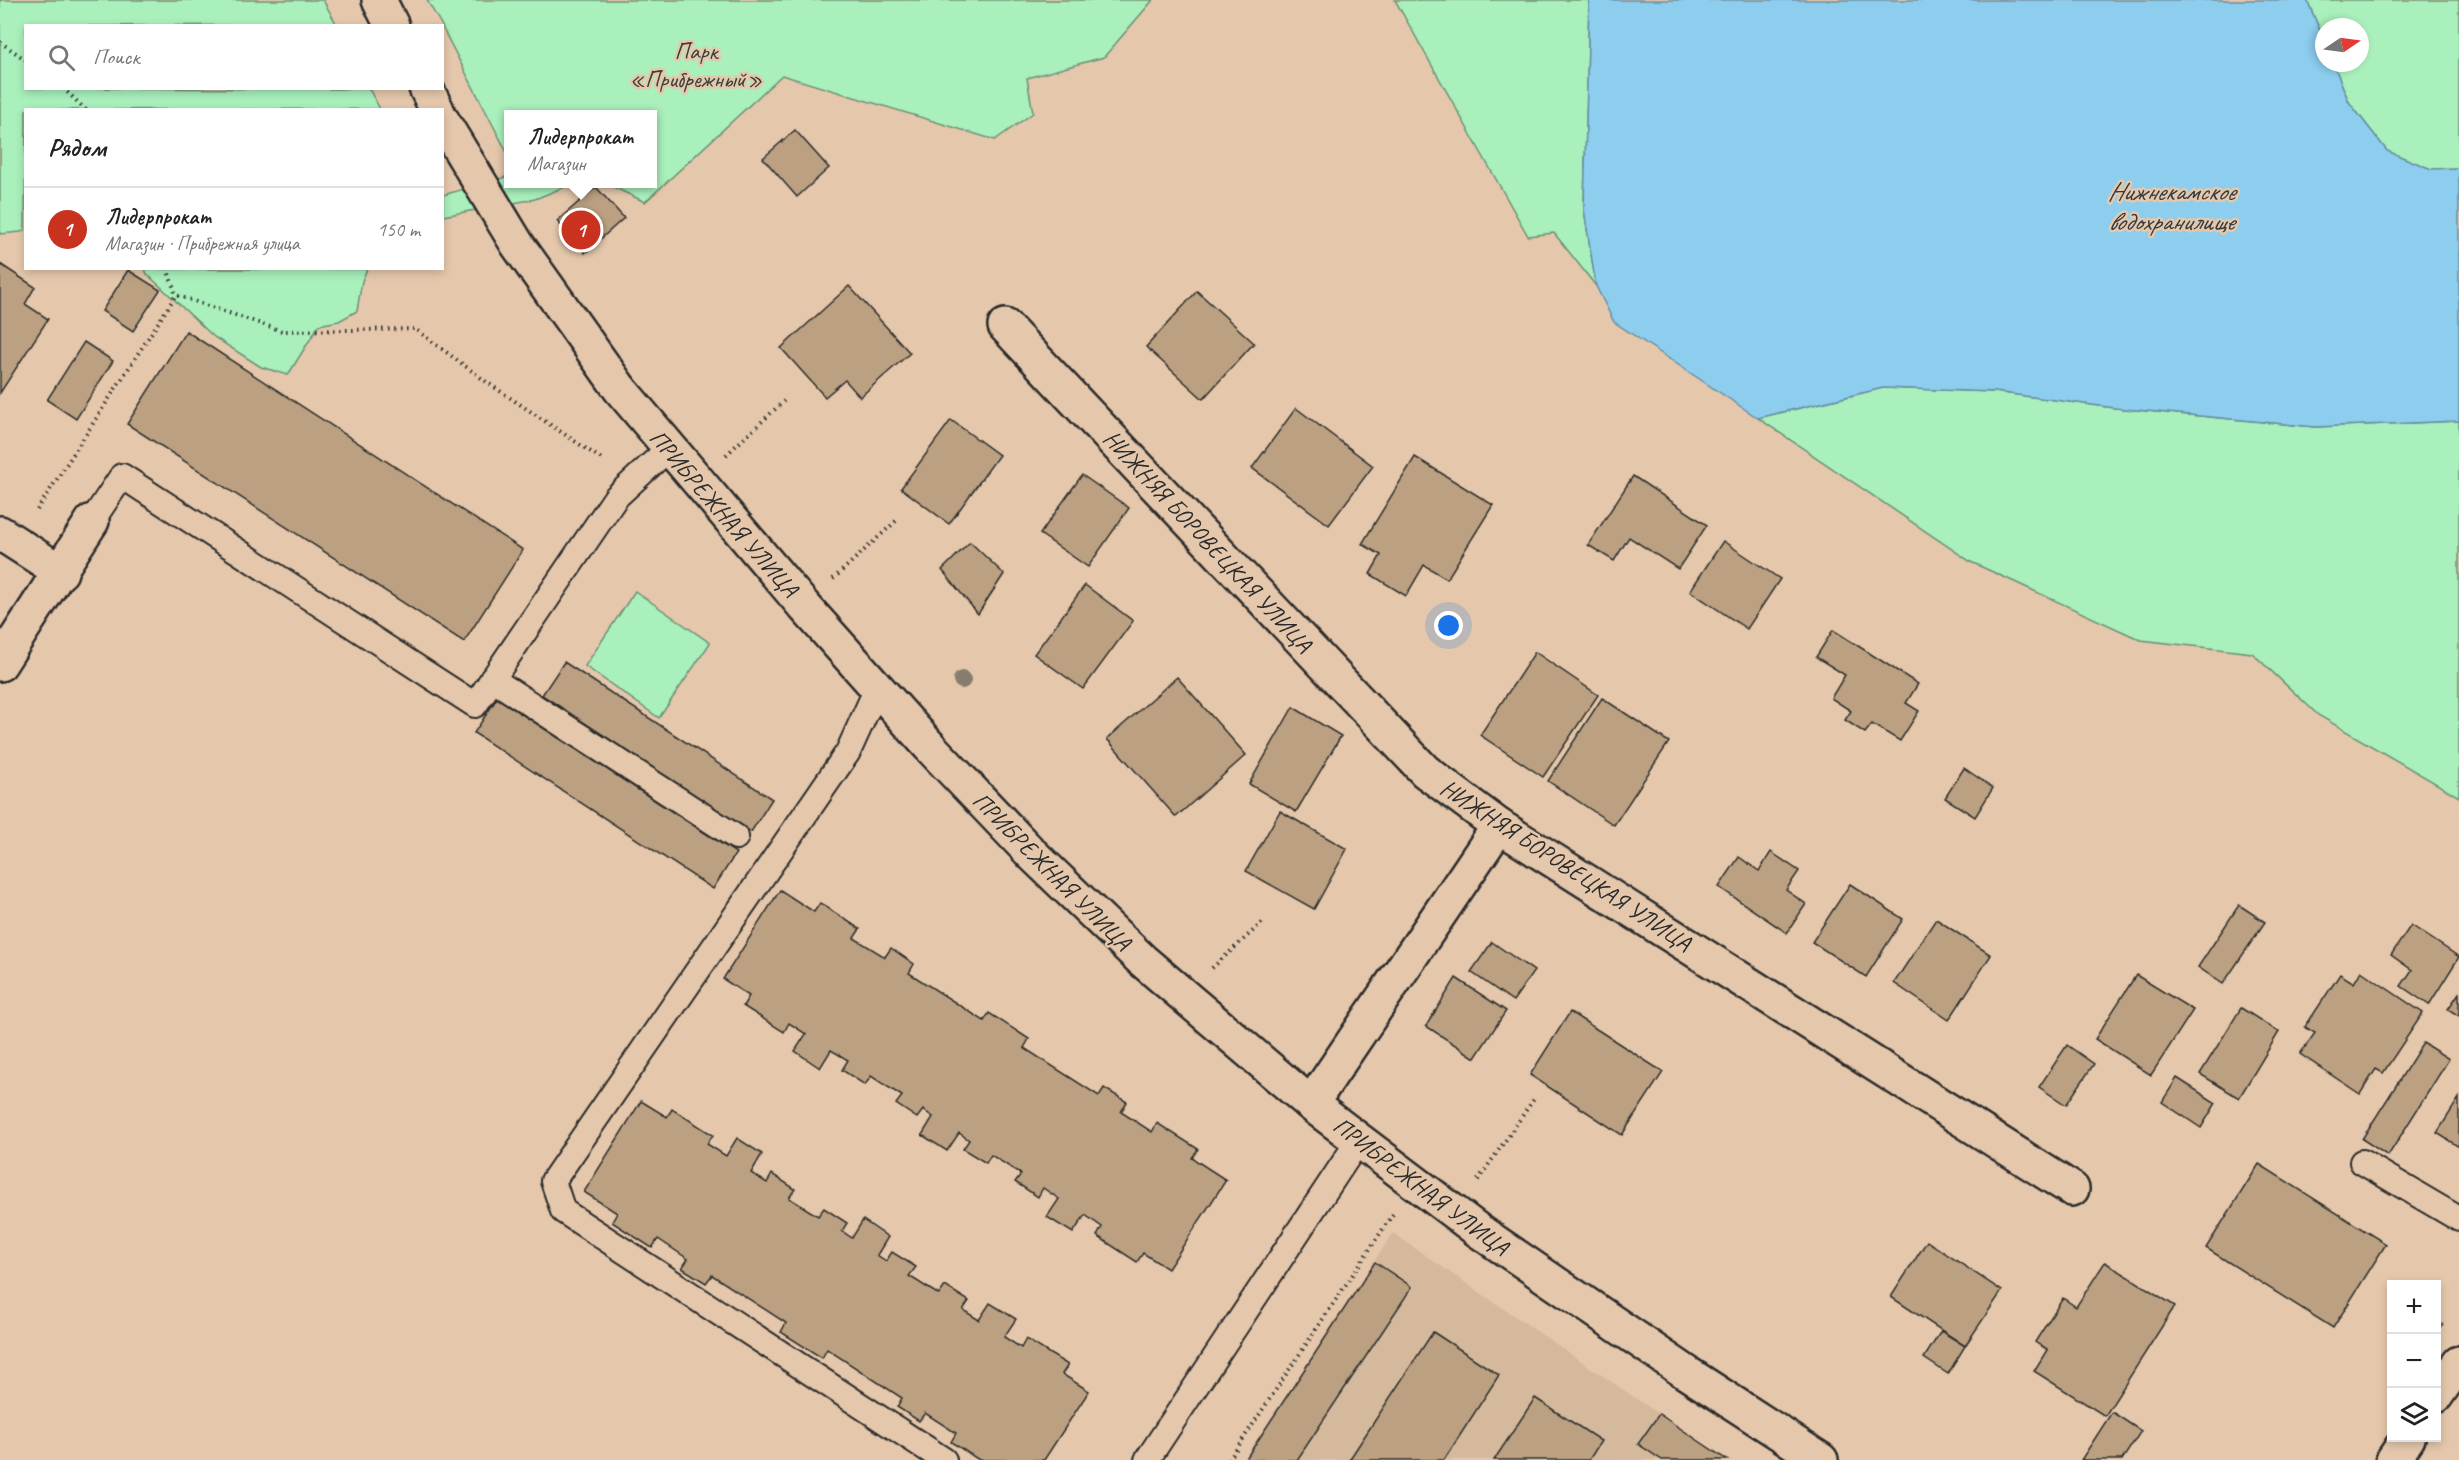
<!DOCTYPE html>
<html lang="ru">
<meta charset="utf-8">
<style>
:root{--surface:#fff;--page:#f2f2f2;--text:#222;--muted:#767676;--line:#e0e0e0;--accent:#c8321e}
body{margin:0;font-family:Caveat,sans-serif;background:var(--page);color:var(--text)}
.controls{position:absolute;right:18px;bottom:18px;display:grid;overflow:hidden;border-radius:0px;box-shadow:0 3px 9px #0003}
.controls button{width:54px;height:54px;display:grid;place-items:center;padding:0;border:0;border-bottom:2px solid var(--line);background:var(--surface);color:var(--text);font:30px sans-serif}
.compass{position:absolute;left:2315px;top:18px;width:54px;height:54px;border-radius:50%;background:var(--surface);box-shadow:0 3px 9px #0003;rotate:77deg}
.you{position:absolute;left:1449px;top:626px;width:21px;height:21px;margin:-15px;border:4px solid #fff;border-radius:50%;background:#1a73e8;box-shadow:0 0 0 9px #1a73e833}
.badge{display:grid;place-items:center;width:39px;height:39px;border-radius:50%;background:var(--accent);color:#fff;font-size:20px;font-weight:700}
.pin{position:absolute;translate:-50% -50%;border:3px solid #fff;box-shadow:0 2px 6px #0006}
.popup{position:absolute;left:504px;top:110px;width:153px;height:78px;box-sizing:border-box;display:grid;place-content:center;border-radius:0px;background:var(--surface);filter:drop-shadow(0 2px 4px #0005);font-size:20px;white-space:nowrap;color:var(--muted)}
.popup b{font-size:22px;color:var(--text)}
.popup::after{content:'';position:absolute;left:50%;top:100%;margin-left:-12px;border:12px solid transparent;border-top-color:var(--surface)}
.list{margin:0;padding:0;list-style:none}
h2{display:flex;justify-content:space-between;align-items:center;height:78px;margin:0;padding:0 24px;font-size:26px}
h2 small{font-size:20px;font-weight:400;color:var(--muted)}
.list li{display:grid;grid-template-columns:39px 1fr auto;gap:18px;align-items:center;box-sizing:border-box;height:84px;padding:0 24px;border-top:2px solid var(--line)}
.list b{display:block;font-size:22px;white-space:nowrap}
.list p{margin:0;font-size:20px;white-space:nowrap;color:var(--muted)}
.list em{font-size:20px;font-style:normal;color:var(--muted)}
.icon{flex:none;width:33px;height:33px;fill:none;stroke:currentColor;stroke-width:2;stroke-linecap:round;stroke-linejoin:round}
.map{position:relative;flex:none;width:2459px;height:1460px;overflow:hidden}
.search{position:absolute;background:var(--surface);box-shadow:0 3px 9px #0003;left:24px;top:24px;width:420px;height:66px;display:flex;align-items:center;gap:15px;box-sizing:border-box;padding:0 21px;border-radius:0px;color:var(--muted);font-size:22px}
.panel{position:absolute;background:var(--surface);box-shadow:0 3px 9px #0003;left:24px;top:108px;width:420px;height:162px;border-radius:0px}
.map>svg:first-child{display:block}
.built{fill:#d5b99d}
.green{fill:#a9f0bc;stroke:#6a8e74;stroke-width:1.5}
.water{fill:#8dceef;stroke:#668da1;stroke-width:1.5}
.building{fill:#bba181;stroke:#2b2b2b;stroke-width:1.5}
.lines{fill:none;stroke-linecap:round;stroke-linejoin:round}
.lane-casing{stroke:#2b2b2b;stroke-width:28}
.street-casing{stroke:#2b2b2b;stroke-width:38}
.path{stroke:#2b2b2b;stroke-width:4;stroke-dasharray:1.5 4.5;stroke-linecap:butt}
.lane{stroke:#e5c8ac;stroke-width:24}
.street{stroke:#e5c8ac;stroke-width:33}
.tree{fill:#867d6d}
.labels{text-anchor:middle;stroke-width:5;stroke-linejoin:round;paint-order:stroke}
.park-label{font-size:24px;fill:#383f3a;stroke:#e5c8ac}
.street-label{font-size:24px;fill:#2b2b2b;stroke:#e5c8ac}
.water-label{font-size:26px;font-style:italic;fill:#353b3f;stroke:#e5c8ac}
</style>
<div class="map">
<svg width="2459" height="1460" viewBox="0 0 2459 1460">
<rect width="100%" height="100%" fill="#e5c8ac"/>
<filter id="ink" filterUnits="userSpaceOnUse"><feTurbulence type="fractalNoise" baseFrequency=".0167" numOctaves="2"/><feDisplacementMap in="SourceGraphic" scale="12" xChannelSelector="R" yChannelSelector="G"/><feConvolveMatrix kernelMatrix="1 2 1 2 8 2 1 2 1" color-interpolation-filters="sRGB"/></filter>
<g filter="url(#ink)">
<path class="built" d="M1393,1233L1451,1273L1727,1460H1243Z"/>
<g class="green">
<path d="M0,0H323L337,25L26,26V88L369,89L380,109L26,110L25,229L21,232L0,234Z"/>
<path d="M427,0H1153L1104,57L1027,78L1033,113L995,140L782,75L645,202L607,184H653V115H509V156L443,29L442,26Z"/>
<path d="M1395,0H1589L1584,209L1596,286L1554,233L1528,236Z"/>
<path d="M2307,0H2459V168L2431,169L2387,151L2349,102L2333,63H2360V27H2324V40Z"/>
<path d="M509,176V184H572L535,199L443,216V195Z"/>
<path d="M145,269H367L362,281L357,311L339,321L319,325L288,375L261,367L214,337L147,274Z"/>
<path d="M1883,388L1995,392L2115,408L2315,427L2459,421V797L2318,715L2252,653L2141,640L1971,562L1758,418Z"/>
<path d="M635,591L710,643L659,718L585,666Z"/>
</g>
<path class="water" d="M1589,0H2307L2324,40V63H2333L2349,102L2387,151L2431,169L2459,168V421L2315,427L2115,408L1995,392L1883,388L1758,418L1614,322L1596,286L1584,209Z"/>
<g class="building">
<path d="M795,130L829,168L797,197L763,158Z"/>
<path d="M596,187L624,218L585,253L557,221Z"/>
<path d="M0,264L35,287L25,304L48,319L0,393Z"/>
<path d="M128,270L160,290L133,331L102,311Z"/>
<path d="M849,286L910,353L860,397L845,380L825,397L781,348Z"/>
<path d="M1197,291L1254,343L1203,399L1146,347Z"/>
<path d="M186,331L523,550L464,642L127,424Z"/>
<path d="M84,342L113,361L76,419L47,400Z"/>
<path d="M1296,408L1373,466L1329,525L1252,468Z"/>
<path d="M951,420L999,455L949,524L901,488Z"/>
<path d="M1415,457L1493,505L1447,579L1424,565L1406,596L1370,574L1381,555L1362,544Z"/>
<path d="M1082,475L1129,508L1088,567L1040,534Z"/>
<path d="M1633,476L1707,525L1678,569L1629,537L1614,561L1588,545Z"/>
<path d="M1723,541L1780,579L1747,629L1690,591Z"/>
<path d="M970,542L1004,574L978,614L942,570Z"/>
<path d="M1085,585L1133,621L1083,689L1034,654Z"/>
<path d="M1833,630L1918,684L1906,703L1919,711L1900,741L1872,724L1865,733L1845,720L1851,711L1831,698L1845,675L1816,657Z"/>
<path d="M1535,652L1598,695L1543,777L1480,735Z"/>
<path d="M564,662L772,799L751,832L542,695Z"/>
<path d="M1177,677L1246,755L1176,817L1107,739Z"/>
<path d="M497,698L736,853L713,889L474,733Z"/>
<path d="M1602,698L1669,742L1614,825L1548,781Z"/>
<path d="M1293,707L1341,736L1296,812L1249,784Z"/>
<path d="M1964,768L1993,788L1975,817L1945,798Z"/>
<path d="M1280,811L1347,849L1314,909L1246,871Z"/>
<path d="M1771,852L1799,871L1786,890L1806,904L1787,933L1719,887L1739,857L1759,871Z"/>
<path d="M1850,884L1903,919L1866,977L1812,942Z"/>
<path d="M780,890L814,912L820,903L860,929L854,938L885,957L891,948L914,964L909,973L984,1021L989,1013L1029,1039L1024,1048L1099,1096L1104,1088L1127,1102L1121,1112L1152,1132L1157,1123L1198,1149L1192,1158L1226,1180L1168,1269L1143,1253L1137,1262L1097,1236L1102,1227L1085,1215L1073,1233L1047,1217L1059,1199L1043,1188L1038,1197L1015,1182L1021,1174L991,1155L986,1163L963,1149L969,1140L959,1133L947,1151L922,1135L933,1117L923,1110L917,1118L896,1104L902,1096L871,1076L865,1085L842,1070L848,1060L831,1050L820,1068L795,1051L806,1034L789,1023L784,1032L743,1006L749,996L723,979Z"/>
<path d="M2239,905L2265,922L2223,984L2198,967Z"/>
<path d="M1936,919L1991,955L1949,1020L1894,983Z"/>
<path d="M2411,925L2459,957L2429,1005L2401,986L2412,970L2391,955Z"/>
<path d="M1492,942L1534,971L1513,1001L1471,972Z"/>
<path d="M2361,971L2423,1013L2383,1073L2376,1069L2360,1094L2300,1054L2315,1033L2305,1027L2340,974L2354,983Z"/>
<path d="M2136,975L2193,1010L2151,1075L2095,1039Z"/>
<path d="M1456,978L1506,1011L1475,1058L1426,1026Z"/>
<path d="M2459,993V1016L2448,1009Z"/>
<path d="M2241,1008L2279,1032L2239,1098L2200,1074Z"/>
<path d="M1570,1012L1663,1072L1622,1135L1530,1075Z"/>
<path d="M2423,1043L2449,1059L2388,1156L2362,1139Z"/>
<path d="M2067,1045L2094,1064L2066,1105L2039,1087Z"/>
<path d="M2177,1078L2216,1103L2201,1128L2162,1102Z"/>
<path d="M2459,1098V1147L2437,1133Z"/>
<path d="M641,1101L667,1117L672,1109L713,1135L707,1144L726,1156L737,1138L762,1154L751,1173L767,1183L772,1174L795,1189L789,1198L818,1216L824,1208L847,1223L842,1231L852,1238L863,1220L888,1237L877,1255L886,1261L892,1252L916,1267L909,1276L939,1295L945,1286L969,1301L963,1310L979,1320L990,1303L1016,1319L1004,1337L1021,1348L1026,1339L1068,1365L1062,1374L1089,1391L1044,1460H979L951,1442L956,1433L925,1413L919,1421L897,1407L902,1398L827,1349L822,1358L781,1332L786,1323L712,1275L706,1283L682,1268L688,1259L658,1239L652,1248L612,1222L617,1213L584,1192Z"/>
<path d="M2259,1164L2386,1244L2333,1328L2206,1248Z"/>
<path d="M1927,1241L2002,1291L1965,1346L1891,1297Z"/>
<path d="M1375,1262L1412,1287L1297,1460H1245Z"/>
<path d="M2105,1262L2175,1306L2105,1416L2034,1371L2047,1350L2035,1342L2063,1298L2076,1307Z"/>
<path d="M1941,1331L1965,1346L1948,1374L1924,1358Z"/>
<path d="M1433,1332L1499,1375L1444,1460H1349Z"/>
<path d="M1535,1398L1601,1441L1589,1460H1494Z"/>
<path d="M2112,1412L2141,1431L2122,1460H2081Z"/>
<path d="M1659,1414L1727,1460H1662L1638,1444Z"/>
</g>
<g class="lines">
<g class="lane-casing">
<g id="lane">
<path d="M92,521L122,476L475,705L616,497L668,449"/>
<path d="M492,679L736,837"/>
<path d="M877,688L848,752L553,1181L563,1211L944,1460"/>
<path d="M2362,1162L2459,1219"/>
<path d="M1147,1460L1359,1140"/>
</g>
</g>
<g class="street-casing">
<g id="street">
<path d="M379,0L392,26"/>
<path d="M426,88L437,110"/>
<path d="M442,120L517,244L620,389L804,606L932,749L1032,854L1142,960L1311,1104L1479,1231L1687,1373L1821,1460"/>
<path d="M1005,326L1425,771L1499,826L2072,1189"/>
<path d="M0,533L61,572"/>
<path d="M0,664L92,521"/>
<path d="M1311,1104L1499,826"/>
<path d="M2436,1396L2459,1363"/>
<path d="M2393,1460L2408,1438"/>
</g>
</g>
<g class="path">
<path d="M0,42L26,60"/>
<path d="M63,88L86,110"/>
<path d="M167,268L176,295"/>
<path d="M726,455L784,401"/>
<path d="M37,510L176,295L282,331L415,329L488,383L603,460"/>
<path d="M833,579L896,521"/>
<path d="M1212,968L1263,922"/>
<path d="M1478,1180L1534,1099"/>
<path d="M2436,1322L2446,1328"/>
<path d="M1229,1460L1393,1214"/>
</g>
<use href="#lane" class="lane"/>
<use href="#street" class="street"/>
</g>
<circle class="tree" cx="962" cy="680" r="9"/>
</g>
<g class="labels">
<g class="park-label">
<text x="696" y="59">Парк<tspan x="696" dy="28">«Прибрежный»</tspan></text>
</g>
<g class="street-label">
<text transform="translate(724 513) rotate(49)" y="8">ПРИБРЕЖНАЯ УЛИЦА</text>
<text transform="translate(1208 541) rotate(47)" y="8">НИЖНЯЯ БОРОВЕЦКАЯ УЛИЦА</text>
<text transform="translate(1566 865) rotate(33)" y="8">НИЖНЯЯ БОРОВЕЦКАЯ УЛИЦА</text>
<text transform="translate(1052 871) rotate(45)" y="8">ПРИБРЕЖНАЯ УЛИЦА</text>
<text transform="translate(1421 1186) rotate(37)" y="8">ПРИБРЕЖНАЯ УЛИЦА</text>
</g>
<g class="water-label">
<text x="2171" y="200">Нижнекамское<tspan x="2171" dy="30">водохранилище</tspan></text>
</g>
</g>
</svg>
<div class="controls">
<button>+</button>
<button>−</button>
<button><svg class="icon" aria-label="layers" viewBox="0 0 24 24"><path d="M12 4l9 5-9 5-9-5zM3 14l9 5 9-5"/></svg></button>
</div>
<svg class="compass" viewBox="-18 -18 36 36"><path d="M0-13l5 13h-10z" fill="#e53935"/><path d="M0 13l5-13h-10z" fill="#767676"/></svg>
<div class="you"></div>
<div class="pin badge" style="left:581px;top:230px">1</div>
<div class="popup"><b>Лидерпрокат</b>Магазин</div>
<div class="search"><svg class="icon" aria-label="search" viewBox="0 0 24 24"><circle cx="10" cy="10" r="6"/><path d="M15 15l6 6"/></svg>Поиск</div>
<section class="panel">
<h2>Рядом<small></small></h2>
<ul class="list">
<li><span class="badge">1</span><div><b>Лидерпрокат</b><p>Магазин · Прибрежная улица</p></div><em>150 m</em></li>
</ul>
</section>
</div>
